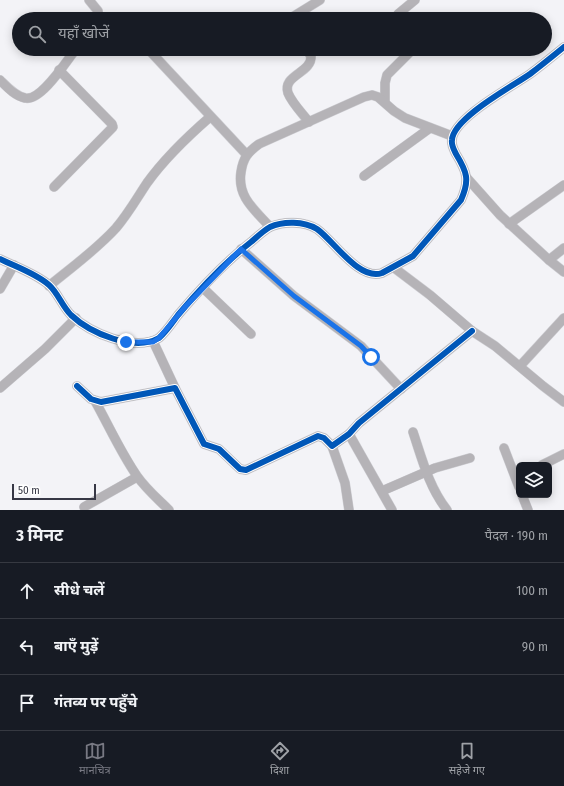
<!DOCTYPE html>
<html lang="hi">
<meta charset="utf-8">
<style>
:root{--surface:#171b24;--page:#20242c;--text:#f1f3f6;--muted:#9ea1a6;--line:#363941;--accent:#787983}
body{margin:0;font-family:"Fira Sans Condensed","Noto Sans Devanagari",sans-serif;background:var(--page);color:var(--text)}
.controls{position:absolute;right:12px;bottom:12px;display:grid;overflow:hidden;border-radius:6px;box-shadow:0 2px 10px #0003}
.controls button{width:36px;height:36px;display:grid;place-items:center;padding:0;border:0;border-bottom:1px solid var(--line);background:var(--surface);color:var(--text);font:20px sans-serif}
.scale{position:absolute;left:12px;bottom:10px;width:84px;box-sizing:border-box;padding-left:4px;border:2px solid #363745;border-top:0;font-size:11px;line-height:14px;white-space:nowrap;color:#363745;-webkit-text-stroke:3px #fff;paint-order:stroke}
.stop{position:absolute;width:12px;height:12px;margin:-9px;border:3px solid #1a73e8;border-radius:50%;background:#fff}
.stop.end{background:#1a73e8;border-color:#fff;box-shadow:0 1px 4px #0008}
.list{margin:0;padding:0;list-style:none}
h2{display:flex;justify-content:space-between;align-items:center;height:52px;margin:0;padding:0 16px;font-size:17px}
h2 small{font-size:13px;font-weight:400;color:var(--muted)}
.list li{display:grid;grid-template-columns:26px 1fr auto;gap:12px;align-items:center;box-sizing:border-box;height:56px;padding:0 16px;border-top:1px solid var(--line)}
.list b{display:block;font-size:15px;white-space:nowrap}
.list em{font-size:13px;font-style:normal;color:var(--muted)}
.icon{flex:none;width:22px;height:22px;fill:none;stroke:currentColor;stroke-width:2;stroke-linecap:round;stroke-linejoin:round}
.map{position:relative;flex:none;width:564px;height:510px;overflow:hidden}
.search{position:absolute;background:var(--surface);box-shadow:0 2px 10px #0003;left:12px;right:12px;top:12px;height:44px;display:flex;align-items:center;gap:10px;box-sizing:border-box;padding:0 14px;border-radius:22px;color:var(--muted);font-size:15px}
.sheet{height:220px;background:var(--surface)}
nav{display:flex;justify-content:space-around;align-items:center;box-sizing:border-box;height:56px;border-top:1px solid var(--line);background:var(--surface);font-size:11px;color:var(--muted)}
nav a{display:grid;justify-items:center;gap:2px}
nav .on{color:var(--accent)}
.map>svg:first-child{display:block}
.lines{fill:none;stroke-linecap:round;stroke-linejoin:round}
.minor-casing{stroke:#ceced3;stroke-width:10}
.minor{stroke:#b5b3b7;stroke-width:9}
.cycleway-casing{stroke:#fff;stroke-width:8}
.cycleway{stroke:#0057b8;stroke-width:6}
.route{stroke:#1a73e8;stroke-width:5}
</style>
<div class="map">
<svg width="564" height="510" viewBox="0 0 564 510">
<rect width="100%" height="100%" fill="#f3f3f7"/>
<g class="lines">
<g class="minor-casing">
<g id="minor">
<path d="M89,0L98,11V19"/>
<path d="M291,19L294,16L320,0"/>
<path d="M398,19V14L415,0"/>
<path d="M148,49L246,154"/>
<path d="M306,49L311,56C312,73 282,75 288,93C292,103 302,113 309,122"/>
<path d="M0,80C7,87 15,96 25,98C41,102 67,60 76,49"/>
<path d="M385,102V83L387,75L409,53L411,49"/>
<path d="M364,176L430,128"/>
<path d="M467,178L500,215L549,260L564,248"/>
<path d="M54,187L113,127L112,124L59,70"/>
<path d="M509,224L564,185"/>
<path d="M270,227C255,210 237,197 241,172C243,158 248,152 259,144L364,97L372,95L378,97L394,111L405,118L452,136"/>
<path d="M241,249L294,296L361,346L401,389"/>
<path d="M0,259C16,267 35,273 49,285C58,293 62,306 71,315C90,333 134,352 159,338C166,332 172,323 178,315C200,289 224,263 251,242C257,237 263,231 270,227C283,221 304,221 317,229C334,241 359,281 382,273L413,256L461,200C470,180 467,172 456,154C454,150 451,145 452,140C453,118 513,86 530,74C542,65 553,56 564,47"/>
<path d="M549,260L564,272"/>
<path d="M393,267L430,295L472,331L495,346L543,386L564,402"/>
<path d="M49,286C72,267 96,250 116,228C128,214 137,198 147,183C165,158 187,137 210,117"/>
<path d="M203,288L251,334"/>
<path d="M0,289L14,265"/>
<path d="M153,341L175,388"/>
<path d="M520,366L564,318"/>
<path d="M77,386L91,399L101,402L175,388L204,444L219,449L240,469L246,470L318,436L324,438L332,446L349,434L359,423L472,331"/>
<path d="M0,388L45,349L76,318"/>
<path d="M95,401C109,426 121,453 137,476C146,489 158,499 169,510"/>
<path d="M413,432C422,459 429,487 447,510"/>
<path d="M349,434L392,510"/>
<path d="M332,446L345,483L349,510"/>
<path d="M504,448L519,487"/>
<path d="M542,465L564,454"/>
<path d="M382,491L435,468L470,458"/>
<path d="M522,495L528,510"/>
<path d="M84,507L137,477"/>
</g>
</g>
<use href="#minor" class="minor"/>
<g class="cycleway-casing">
<g id="cycleway">
<path d="M0,259C16,267 35,273 49,285C58,293 62,306 71,315C90,333 134,352 159,338C166,332 172,323 178,315C200,289 224,263 251,242C257,237 263,231 270,227C283,221 304,221 317,229C334,241 359,281 382,273L413,256L461,200C470,180 467,172 456,154C454,150 451,145 452,140C453,118 513,86 530,74C542,65 553,56 564,47"/>
<path d="M77,386L91,399L101,402L175,388L204,444L219,449L240,469L246,470L318,436L324,438L332,446L349,434L359,423L472,331"/>
</g>
</g>
<use href="#cycleway" class="cycleway"/>
</g>
<g class="lines">
<path class="route" d="M126,342H153L159,338L185,307L241,249L294,296L361,346L371,357"/>
</g>
</svg>
<div class="controls">
<button><svg class="icon" aria-label="layers" viewBox="0 0 24 24"><path d="M12 4l9 5-9 5-9-5zM3 14l9 5 9-5"/></svg></button>
</div>
<div class="scale">50 m</div>
<div class="stop" style="left:371px;top:357px"></div>
<div class="stop end" style="left:126px;top:342px"></div>
<div class="search"><svg class="icon" aria-label="search" viewBox="0 0 24 24"><circle cx="10" cy="10" r="6"/><path d="M15 15l6 6"/></svg>यहाँ खोजें</div>
</div>
<section class="sheet">
<h2>3 मिनट<small>पैदल · 190 m</small></h2>
<ul class="list">
<li><svg class="icon" aria-label="ahead" viewBox="0 0 24 24"><path d="M12 20V5M6 11l6-6 6 6"/></svg><div><b>सीधे चलें</b></div><em>100 m</em></li>
<li><svg class="icon" aria-label="left" viewBox="0 0 24 24"><path d="M17 20v-9H6M10 6l-5 5 5 5"/></svg><div><b>बाएँ मुड़ें</b></div><em>90 m</em></li>
<li><svg class="icon" aria-label="arrive" viewBox="0 0 24 24"><path d="M6 21V4h12l-3 4 3 4H6"/></svg><div><b>गंतव्य पर पहुँचे</b></div></li>
</ul>
</section>
<nav>
<a class="on"><svg class="icon" aria-label="map" viewBox="0 0 24 24"><path d="M3 6l6-2 6 2 6-2v14l-6 2-6-2-6 2zM9 4v14M15 6v14"/></svg>मानचित्र</a>
<a><svg class="icon" aria-label="directions" viewBox="0 0 24 24"><path d="M12 3l9 9-9 9-9-9zM9 14v-3h6M13 9l2 2-2 2"/></svg>दिशा</a>
<a><svg class="icon" aria-label="saved" viewBox="0 0 24 24"><path d="M7 4h10v16l-5-4-5 4z"/></svg>सहेजे गए</a>
</nav>
